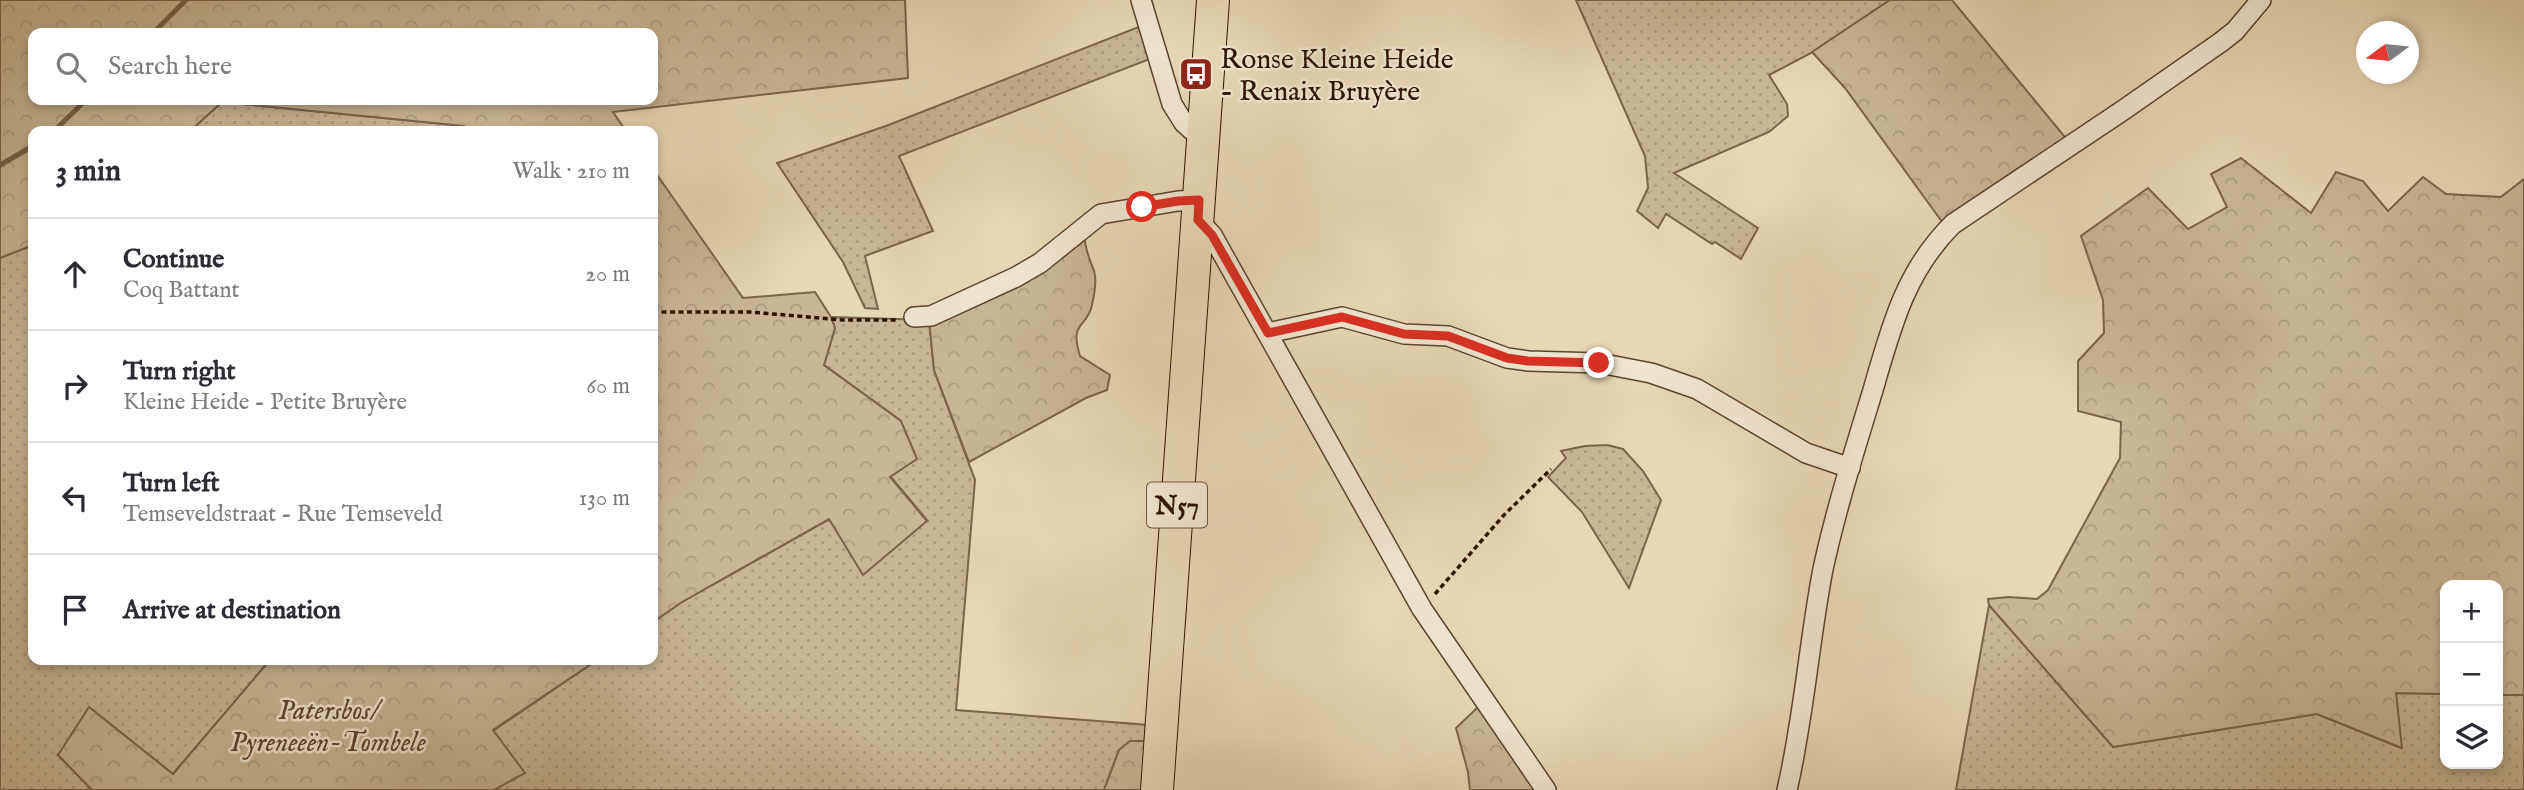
<!DOCTYPE html>
<meta charset="utf-8">
<style>
:root{--surface:#fff;--page:#f2f2f3;--text:#2b2b33;--muted:#7c7c81;--line:#e1e1e2}
body{margin:0;font-family:"IM FELL English",serif;background:var(--page);color:var(--text)}
.controls{position:absolute;right:21px;bottom:21px;display:grid;overflow:hidden;border-radius:14px;box-shadow:0 4px 10px #0003}
.controls button{width:63px;height:63px;display:grid;place-items:center;padding:0;border:0;border-bottom:2px solid var(--line);background:var(--surface);color:var(--text);font:35px sans-serif}
.compass{position:absolute;left:2356px;top:21px;width:63px;height:63px;border-radius:50%;background:var(--surface);box-shadow:0 4px 10px #0003;rotate:255deg}
.stop{position:absolute;width:21px;height:21px;margin:-16px;border:5px solid #d93025;border-radius:50%;background:#fff}
.stop.end{background:#d93025;border-color:#fff;box-shadow:0 2px 7px #0008}
.list{margin:0;padding:0;list-style:none}
h2{display:flex;justify-content:space-between;align-items:center;height:91px;margin:0;padding:0 28px;font-size:30px}
h2 small{font-size:23px;font-weight:400;color:var(--muted)}
.list li{display:grid;grid-template-columns:46px 1fr auto;gap:21px;align-items:center;box-sizing:border-box;height:112px;padding:0 28px;border-top:2px solid var(--line)}
.list b{display:block;font-size:26px;white-space:nowrap}
.list p{margin:0;font-size:23px;white-space:nowrap;color:var(--muted)}
.list em{font-size:23px;font-style:normal;color:var(--muted)}
.icon{flex:none;width:38px;height:38px;fill:none;stroke:currentColor;stroke-width:2;stroke-linecap:round;stroke-linejoin:round}
.map{position:relative;flex:none;width:2524px;height:790px;overflow:hidden}
.search{position:absolute;background:var(--surface);box-shadow:0 4px 10px #0003;left:28px;top:28px;width:630px;height:77px;display:flex;align-items:center;gap:18px;box-sizing:border-box;padding:0 24px;border-radius:14px;color:var(--muted);font-size:26px}
.panel{position:absolute;background:var(--surface);box-shadow:0 4px 10px #0003;left:28px;top:126px;width:630px;height:539px;border-radius:14px}
.map>svg:first-child{display:block}
.grass{fill:url(#grass-dots);stroke:#7b644a;stroke-width:2}
.forest{fill:url(#forest-crowns);stroke:#7b644a;stroke-width:2;fill-rule:evenodd}
.lines{fill:none;stroke-linecap:round;stroke-linejoin:round}
.stream{stroke:#776047;stroke-width:5}
.street-casing{stroke:#5c442d;stroke-width:22}
.primary-casing{stroke:#2e1300;stroke-width:34}
.path{stroke:#2e1300;stroke-width:3.5;stroke-dasharray:5 3.5;stroke-linecap:butt}
.street{stroke:#efe5ce;stroke-width:19}
.primary{stroke:#e7d7b4;stroke-width:32}
.route{stroke:#d93025;stroke-width:9}
.labels{text-anchor:middle;stroke-width:5;stroke-linejoin:round;paint-order:stroke}
.shield{fill:#efe5ce;stroke:#68523e;stroke-width:2}
.shield-label{font-size:26px;font-weight:bold;fill:#2e1300}
.poi-label{font-size:28px;fill:#2e1300;stroke:#efe5ce;text-anchor:start}
.park-label{font-size:28px;font-style:italic;fill:#5c442d;stroke:#efe5ce}
</style>
<div class="map">
<svg width="2524" height="790" viewBox="0 0 2524 790">
<defs>
<pattern id="grass-dots" width="8" height="8" patternUnits="userSpaceOnUse" patternTransform="scale(1.75)"><rect width="8" height="8" fill="#c8b695"/><path d="M2 2h.1M6 6h.1" fill="none" stroke="#ac9c7f" stroke-width="1.8" stroke-linecap="round"/></pattern>
<pattern id="forest-crowns" width="20" height="18" patternUnits="userSpaceOnUse" patternTransform="scale(1.75)"><rect width="20" height="18" fill="#c8b695"/><path d="M2 6a3 3 0 1 1 6 0M12 15a3 3 0 1 1 6 0" fill="none" stroke="#ac9c7f"/></pattern>
</defs>
<rect width="100%" height="100%" fill="#e7d7b4"/>
<filter id="stains"><feTurbulence type="fractalNoise" baseFrequency=".00286" numOctaves="4"/><feColorMatrix values="0 0 0 0 .2 0 0 0 0 .09 0 0 0 0 .02 0 0 0 .5 -.17"/></filter>
<radialGradient id="worn" r=".72"><stop offset=".6" stop-color="#630" stop-opacity="0"/><stop offset="1" stop-color="#630" stop-opacity=".3"/></radialGradient>
<g class="grass">
<path d="M1576,0H1890L1813,52L1769,75L1787,104L1788,116L1769,132L1674,173L1758,228L1741,259L1715,242L1712,244L1666,214L1658,228L1637,211L1648,188L1645,156Z"/>
<path d="M1146,24L1155,57L899,156L933,231L865,256L878,309L865,308L843,262L777,163L886,126Z"/>
<path d="M222,102L465,126L468,131H190Z"/>
<path d="M33,245V660H270L173,774L58,755L92,790H0V258Z"/>
<path d="M831,317L929,320L934,370L975,480L956,710L1149,725L1147,741L1119,750L1104,790H494L524,773L493,731L597,660H653V622L682,602L830,519L927,520L890,476L901,421L824,365L835,328Z"/>
<path d="M1607,445L1623,449L1643,471L1661,500L1629,588L1582,512L1548,477L1566,458L1561,451L1585,446Z"/>
<path d="M1989,605L2113,747L2317,714L2401,748L2396,693L2445,694V764H2498V695H2524V790H1956Z"/>
</g>
<g class="forest">
<path d="M0,0H905L908,78L613,112L626,131H468L464,126L222,102L190,131H33V245L0,258ZM33,33H653V100H33Z"/>
<path d="M1890,0H1952L2069,142L1945,226L1845,88L1812,52Z"/>
<path d="M2241,158L2311,213L2336,172L2363,181L2388,211L2423,177L2446,194L2501,197L2524,179V695H2498V585H2445V694L2396,693L2402,748L2317,714L2113,747L1989,605L1988,599L2009,597L2037,599L2048,590L2120,458L2121,422L2078,411V361L2104,333L2103,300L2081,236L2148,188L2188,229L2227,207L2211,174Z"/>
<path d="M653,169L743,298L815,292L831,317L835,328L824,365L901,421L917,459L890,477L927,521L863,575L829,519L682,602L653,622Z"/>
<path d="M1084,234C1085,248 1089,258 1094,271C1097,279 1094,296 1092,305C1087,329 1069,320 1080,356L1110,375L1107,390L1086,398L969,462L934,370L929,320Z"/>
<path d="M270,660H597L493,730L525,773L494,790H92L58,755L89,707L173,774Z"/>
<path d="M1481,704L1537,790H1470L1468,772L1456,728Z"/>
<path d="M1130,741H1147L1144,790H1104L1119,750Z"/>
</g>
<g class="lines">
<g class="stream">
<path d="M153,33L186,0"/>
<path d="M54,131L86,100"/>
<path d="M0,165L33,146"/>
</g>
<g class="street-casing">
<g id="street">
<path d="M1141,0L1172,104L1184,123L1203,140"/>
<path d="M1198,220L1212,235L1422,609L1546,790"/>
<path d="M914,317L931,316L1016,277L1040,263L1101,214L1178,201L1199,200"/>
<path d="M1268,333L1342,317L1404,334L1448,336L1507,358L1528,361L1599,363L1651,373L1697,389L1806,453L1850,468"/>
<path d="M1787,790C1804,717 1809,642 1823,569C1836,509 1855,449 1873,390C1891,328 1905,271 1953,224L2122,111L2221,42L2235,31L2261,0"/>
</g>
</g>
<g class="primary-casing">
<path id="primary" d="M1157,790L1213,0"/>
</g>
<g class="path">
<path d="M653,312H750L843,320H898"/>
<path d="M1435,594L1504,515L1551,469"/>
</g>
<use href="#street" class="street"/>
<use href="#primary" class="primary"/>
</g>
<g class="lines">
<path class="route" d="M1142,207L1178,201L1199,200L1198,220L1212,235L1268,333L1342,317L1404,334L1448,336L1507,358L1528,361L1599,363"/>
</g>
<defs>
<g id="bus-square" transform="scale(1.75)"><rect x="-9" y="-9" width="18" height="18" rx="4" fill="#8f2418" stroke="#efe5ce"/><path d="M-5-6H5V4H4V6H2V4H-2V6H-4V4H-5ZM-3.5-4V0h7V-4ZM-3.5 1.2v1.5H-2V1.2ZM2 1.2v1.5H3.5V1.2Z" fill="#fff"/></g>
</defs>
<g fill-rule="evenodd">
<use href="#bus-square" x="1196" y="74"/>
</g>
<g class="labels">
<rect class="shield" x="1147" y="482.5" width="60" height="45" rx="5"/>
<g class="shield-label">
<text x="1177" y="514">N57</text>
</g>
<g class="poi-label">
<text x="1220" y="68">Ronse Kleine Heide<tspan x="1220" dy="32">- Renaix Bruyère</tspan></text>
</g>
<g class="park-label">
<text x="328" y="719">Patersbos/<tspan x="328" dy="32">Pyreneeën-Tombele</tspan></text>
</g>
</g>
<rect width="100%" height="100%" filter="url(#stains)"/>
<rect width="100%" height="100%" fill="url(#worn)"/>
</svg>
<div class="controls">
<button>+</button>
<button>−</button>
<button><svg class="icon" aria-label="layers" viewBox="0 0 24 24"><path d="M12 4l9 5-9 5-9-5zM3 14l9 5 9-5"/></svg></button>
</div>
<svg class="compass" viewBox="-18 -18 36 36"><path d="M0-13l5 13h-10z" fill="#e53935"/><path d="M0 13l5-13h-10z" fill="#7c7c81"/></svg>
<div class="stop" style="left:1142px;top:207px"></div>
<div class="stop end" style="left:1599px;top:363px"></div>
<div class="search"><svg class="icon" aria-label="search" viewBox="0 0 24 24"><circle cx="10" cy="10" r="6"/><path d="M15 15l6 6"/></svg>Search here</div>
<section class="panel">
<h2>3 min<small>Walk · 210 m</small></h2>
<ul class="list">
<li><svg class="icon" aria-label="ahead" viewBox="0 0 24 24"><path d="M12 20V5M6 11l6-6 6 6"/></svg><div><b>Continue</b><p>Coq Battant</p></div><em>20 m</em></li>
<li><svg class="icon" aria-label="right" viewBox="0 0 24 24"><path d="M7 20v-9h11M14 6l5 5-5 5"/></svg><div><b>Turn right</b><p>Kleine Heide - Petite Bruyère</p></div><em>60 m</em></li>
<li><svg class="icon" aria-label="left" viewBox="0 0 24 24"><path d="M17 20v-9H6M10 6l-5 5 5 5"/></svg><div><b>Turn left</b><p>Temseveldstraat - Rue Temseveld</p></div><em>130 m</em></li>
<li><svg class="icon" aria-label="arrive" viewBox="0 0 24 24"><path d="M6 21V4h12l-3 4 3 4H6"/></svg><div><b>Arrive at destination</b></div></li>
</ul>
</section>
</div>
